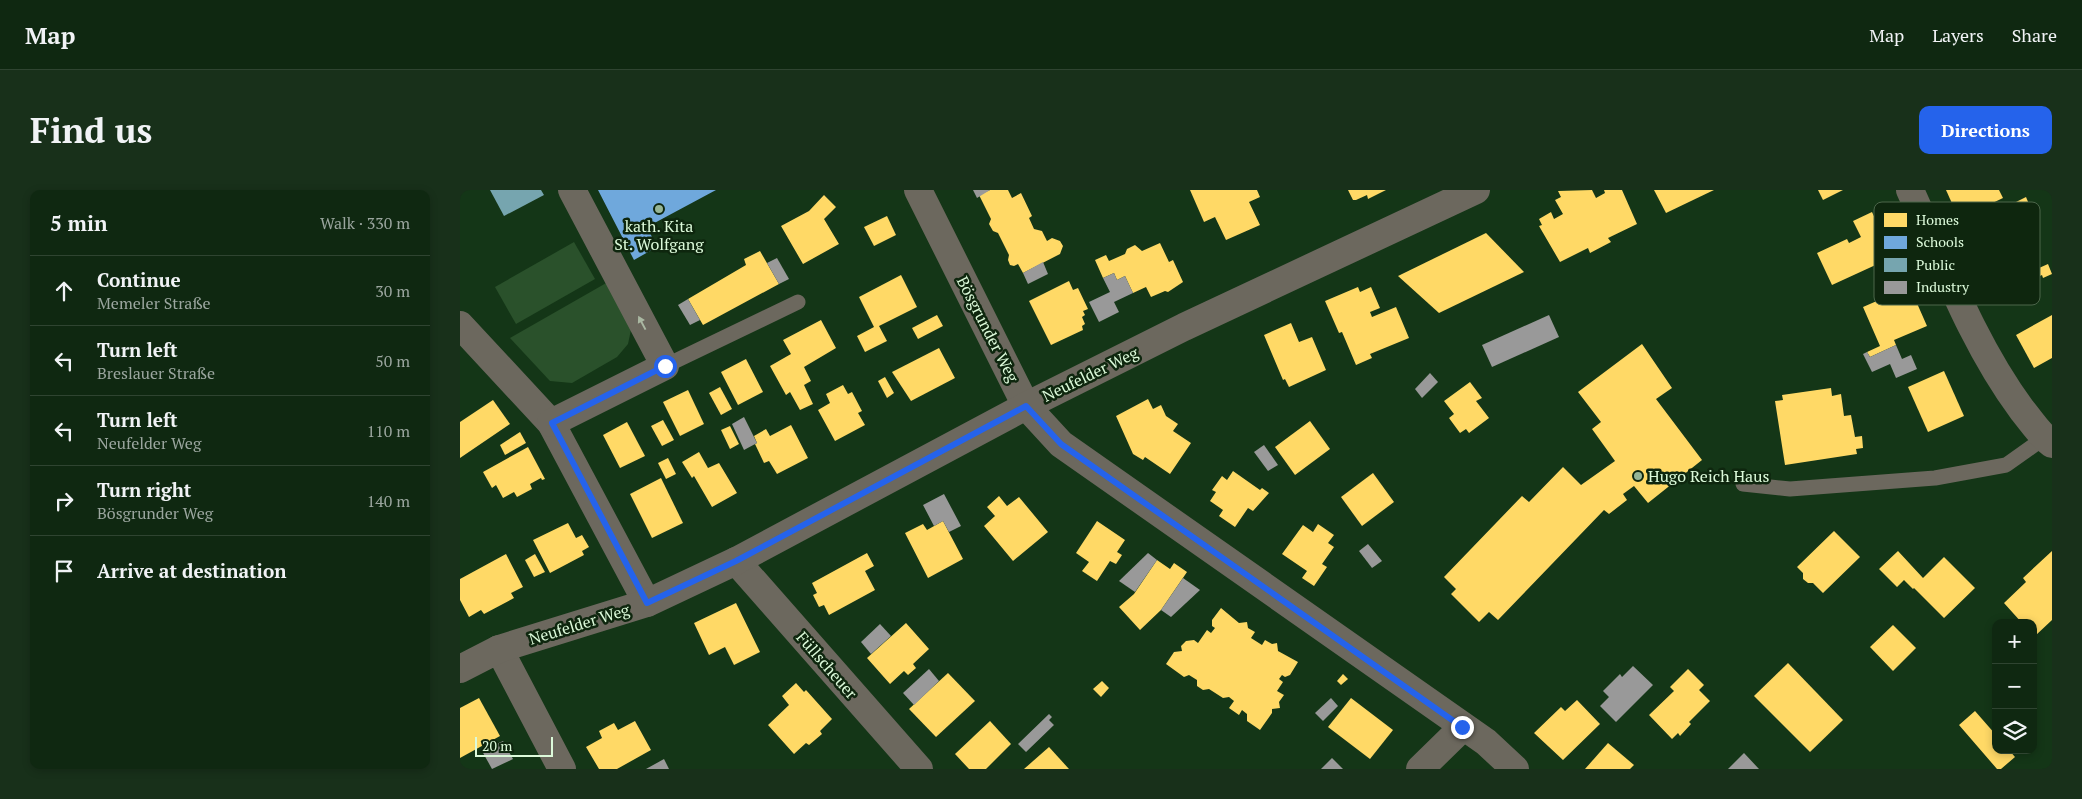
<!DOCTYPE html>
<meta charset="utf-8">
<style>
:root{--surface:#0f2811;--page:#18301a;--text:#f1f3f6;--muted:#9ba69f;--line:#2f4431;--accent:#2563eb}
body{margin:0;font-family:"PT Serif",serif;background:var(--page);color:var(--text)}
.controls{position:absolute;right:15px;bottom:15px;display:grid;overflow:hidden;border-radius:10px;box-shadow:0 2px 8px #0003}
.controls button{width:45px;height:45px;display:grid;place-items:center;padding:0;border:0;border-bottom:1px solid var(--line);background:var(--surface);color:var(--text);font:25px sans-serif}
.scale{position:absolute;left:15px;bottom:12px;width:78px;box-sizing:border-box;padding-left:5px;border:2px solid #dcfada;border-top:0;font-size:14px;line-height:18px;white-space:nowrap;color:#dcfada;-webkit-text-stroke:4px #0e260e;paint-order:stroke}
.stop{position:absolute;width:15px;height:15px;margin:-11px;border:4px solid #2563eb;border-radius:50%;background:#fff}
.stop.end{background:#2563eb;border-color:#fff;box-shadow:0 1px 5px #0008}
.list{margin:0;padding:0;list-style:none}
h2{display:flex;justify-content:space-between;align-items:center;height:65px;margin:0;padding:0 20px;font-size:21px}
h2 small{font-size:16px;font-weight:400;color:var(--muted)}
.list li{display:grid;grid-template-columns:32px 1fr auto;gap:15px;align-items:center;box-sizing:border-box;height:70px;padding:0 20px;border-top:1px solid var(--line)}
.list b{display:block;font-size:19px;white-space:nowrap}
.list p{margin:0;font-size:16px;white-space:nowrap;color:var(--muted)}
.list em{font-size:16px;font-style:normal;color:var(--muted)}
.icon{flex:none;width:28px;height:28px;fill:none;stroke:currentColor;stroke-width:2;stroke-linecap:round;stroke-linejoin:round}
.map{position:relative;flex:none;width:1592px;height:579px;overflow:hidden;border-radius:10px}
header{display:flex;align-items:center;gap:30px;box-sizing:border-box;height:70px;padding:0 25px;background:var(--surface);border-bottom:1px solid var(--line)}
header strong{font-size:24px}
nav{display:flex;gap:28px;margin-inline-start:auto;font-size:18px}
.intro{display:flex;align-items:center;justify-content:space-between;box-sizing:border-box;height:120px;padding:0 30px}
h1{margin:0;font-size:35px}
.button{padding:12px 22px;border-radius:10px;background:var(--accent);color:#fff;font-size:18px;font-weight:700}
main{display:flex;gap:30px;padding:0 30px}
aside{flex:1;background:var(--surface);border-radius:10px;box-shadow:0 2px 8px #0003}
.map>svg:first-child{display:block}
.green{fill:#2a512b}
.homes{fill:#ffd966}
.schools{fill:#6fa8dc}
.public{fill:#76a5af}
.industry{fill:#999}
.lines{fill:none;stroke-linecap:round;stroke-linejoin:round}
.lane{stroke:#6c685e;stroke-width:15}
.street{stroke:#6c685e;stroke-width:28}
.oneway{fill:#aab8a2}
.route{stroke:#2563eb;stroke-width:6}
.poi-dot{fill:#96b596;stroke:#0e260e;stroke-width:2}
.labels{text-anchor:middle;stroke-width:5;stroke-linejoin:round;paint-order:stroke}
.poi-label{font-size:16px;fill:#dcfada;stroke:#0e260e}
.street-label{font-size:16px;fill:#dcfada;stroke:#0e260e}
.key{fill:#0e260e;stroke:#4c664b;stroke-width:1}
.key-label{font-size:14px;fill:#dcfada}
</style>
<header>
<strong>Map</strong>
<nav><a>Map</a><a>Layers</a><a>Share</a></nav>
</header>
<div class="intro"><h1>Find us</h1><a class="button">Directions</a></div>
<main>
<aside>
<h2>5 min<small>Walk · 330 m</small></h2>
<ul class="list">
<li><svg class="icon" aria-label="ahead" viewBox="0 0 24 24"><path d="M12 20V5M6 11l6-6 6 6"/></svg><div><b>Continue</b><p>Memeler Straße</p></div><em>30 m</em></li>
<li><svg class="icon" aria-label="left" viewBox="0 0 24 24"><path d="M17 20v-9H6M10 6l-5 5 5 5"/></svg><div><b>Turn left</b><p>Breslauer Straße</p></div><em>50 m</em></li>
<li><svg class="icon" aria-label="left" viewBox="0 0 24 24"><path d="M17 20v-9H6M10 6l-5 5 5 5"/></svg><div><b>Turn left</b><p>Neufelder Weg</p></div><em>110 m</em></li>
<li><svg class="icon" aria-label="right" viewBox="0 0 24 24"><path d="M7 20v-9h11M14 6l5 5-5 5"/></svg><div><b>Turn right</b><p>Bösgrunder Weg</p></div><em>140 m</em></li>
<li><svg class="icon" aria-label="arrive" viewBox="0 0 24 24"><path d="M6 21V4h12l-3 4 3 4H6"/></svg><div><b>Arrive at destination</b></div></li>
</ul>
</aside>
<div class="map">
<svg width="1592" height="579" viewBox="0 0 1592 579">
<rect width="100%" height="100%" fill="#143617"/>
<g class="green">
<path d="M114,52L135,89L56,134L35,97Z"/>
<path d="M148,92L172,135L168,154L157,167L112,193L90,191L50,148Z"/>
</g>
<g class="homes">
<path d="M530,0H548L552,8L561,3L572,26L569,28L574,39L582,41L587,51L592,48L600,51L603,56L600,64L563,83L558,74L554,76L550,75L548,70L549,65L538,43L533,41L529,34L531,29L519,5Z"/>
<path d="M730,0H797L800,7L789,12L800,35L766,50L755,27L744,32Z"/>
<path d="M888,0H926L908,9L907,5L896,10H893Z"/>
<path d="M1132,0L1136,8L1145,3L1144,0H1162L1177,34L1148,48L1151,52L1130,63L1128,58L1100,72L1079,36L1082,35L1079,29L1091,22L1094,29L1103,24L1095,10L1101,7L1098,1Z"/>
<path d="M1194,0H1254L1206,23Z"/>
<path d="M1358,0H1383L1363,10Z"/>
<path d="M1486,0H1539L1543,8L1499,29Z"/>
<path d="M364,5L376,17L364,29L379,54L343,74L321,36L349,21Z"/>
<path d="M1566,7L1571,19L1551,28L1546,17Z"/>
<path d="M1412,22L1433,67L1372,95L1357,63L1387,49L1389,53L1401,47L1393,31Z"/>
<path d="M427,26L436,45L414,56L404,37Z"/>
<path d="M1026,43L1064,82L979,123L938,86Z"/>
<path d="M1559,45L1568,66L1573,64L1579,78L1588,74L1592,84L1583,88L1582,85L1539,105L1534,93L1526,97L1522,88L1532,83L1523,62Z"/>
<path d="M700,53L709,72L713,70L723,92L708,102L705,101L691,107L686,97L673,103L665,86L657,90L654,83L643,88L635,70L646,65L649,71L665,64L667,59L675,55L682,61Z"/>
<path d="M300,61L319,94L243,135L228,109L286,75L284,69Z"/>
<path d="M441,85L457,117L419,136L427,151L405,162L397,146L414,137L399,107Z"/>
<path d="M609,91L613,100L618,98L628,119L623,121L625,125L622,127L625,134L622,136L623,140L591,155L569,111Z"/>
<path d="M898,97L900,102L911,97L920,118L910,122L912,127L936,117L949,148L910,164L912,168L896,175L882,142L879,143L865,111Z"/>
<path d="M1449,97L1451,100L1459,103L1456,111L1467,136L1434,150L1436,155L1410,167L1407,162L1420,156L1403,117Z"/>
<path d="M477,125L483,136L458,149L452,138Z"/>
<path d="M1592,125V168L1574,178L1556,145Z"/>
<path d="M361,130L376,158L344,177L351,191L344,195L353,214L340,220L330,202L326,205L310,176L331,164L323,150Z"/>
<path d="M831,133L839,152L852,147L866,180L829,197L825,189L823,190L804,145Z"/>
<path d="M1182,154L1212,198L1196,209L1242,270L1188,313L1174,296L1163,304L1167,310L1149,324L1144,320L1038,430L1029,422L1019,432L991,404L996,399L984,387L1062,306L1069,312L1103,277L1121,295L1155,271L1132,239L1141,232L1118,202Z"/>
<path d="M479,158L495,188L451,211L432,182Z"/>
<path d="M286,169L303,202L278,215L261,182Z"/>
<path d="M1484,181L1504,226L1468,242L1448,197Z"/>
<path d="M425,187L434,203L427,208L418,191Z"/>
<path d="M1010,192L1022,208L1016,211L1029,228L1009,243L1006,239L1000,243L989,228L994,224L984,211Z"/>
<path d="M383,195L388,204L392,202L402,221L398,223L405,235L375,251L358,220L370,213L366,204Z"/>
<path d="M260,197L272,219L261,225L249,203Z"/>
<path d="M1371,198L1372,206L1381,204L1384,226L1391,225L1395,247L1402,246L1403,258L1396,259L1397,264L1325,275L1315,211L1323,210L1322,205Z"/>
<path d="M228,200L244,234L220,246L203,212Z"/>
<path d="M688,209L693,219L701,215L706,226L718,234L713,241L731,253L710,284L685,267L683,270L673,264L656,226Z"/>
<path d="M33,210L50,234L0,268V232Z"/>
<path d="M203,230L214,250L202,256L191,236Z"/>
<path d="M850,231L870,259L835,285L815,257Z"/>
<path d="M167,232L185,266L160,278L143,245Z"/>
<path d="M331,235L348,268L317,284L309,271L304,273L295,254L297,253L294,246L306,239L310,246Z"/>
<path d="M270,236L279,254L270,259L261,240Z"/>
<path d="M60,242L66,253L45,265L40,255Z"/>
<path d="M68,257L85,289L82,290L81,288L70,294L72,299L57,307L54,302L43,308L36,295L32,298L23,282Z"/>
<path d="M239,262L248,278L259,273L277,303L252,317L234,286L232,288L222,272Z"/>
<path d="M208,268L216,284L206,289L198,273Z"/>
<path d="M773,281L800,300L802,298L809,303L793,321L788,318L775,337L759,326L763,320L750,311L756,302L752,300L762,286L767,290Z"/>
<path d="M913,283L934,312L902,336L881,307Z"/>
<path d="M201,288L223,333L192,348L170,304Z"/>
<path d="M539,306L547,316L559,307L588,342L553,371L524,336L535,326L527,317Z"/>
<path d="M483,331L503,369L468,388L445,343L463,334L467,340Z"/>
<path d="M637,331L665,350L657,362L662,365L656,374L650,371L637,391L622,381L629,372L616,363Z"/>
<path d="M108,333L116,348L122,345L129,357L122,361L124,365L90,383L73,350Z"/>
<path d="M858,334L874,345L868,353L874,357L862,374L867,377L854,396L842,388L847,381L822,364L843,335L853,342Z"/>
<path d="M1374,341L1400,367L1363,403L1353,393H1348L1343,389V383L1337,377Z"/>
<path d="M1438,361L1463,388L1484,367L1515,398L1484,428L1454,398L1453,399L1444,390L1437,397L1419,379Z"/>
<path d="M1592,361V430L1575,446L1573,433H1562L1544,413L1566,392L1563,388Z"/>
<path d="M407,363L414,376L405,381L415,400L369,425L364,415L359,417L353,405L357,403L352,393Z"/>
<path d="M46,364L63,397L51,403L54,408L24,424L21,420L9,427L0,410V389Z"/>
<path d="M75,364L85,382L74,387L65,370Z"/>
<path d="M697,370L710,379L714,373L727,382L701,420L680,440L659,417L674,404Z"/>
<path d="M276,413L300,462L274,475L265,457L249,465L234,433Z"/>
<path d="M761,418L779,433L787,432L788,438L795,442L791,448L802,455L805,450L812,454L817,453L818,461L838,472L830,485L825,487L822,485L819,489L823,492L817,501L824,505L819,512L820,518L812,519V523L800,540L787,531V524L782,520L779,525L769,518L774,511L769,507L763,508L749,499L743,500L737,496V490L729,485L724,487L706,474L714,462L722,461L721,456L726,451L734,450L738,453L747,440L751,443L755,438L752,436V430Z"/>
<path d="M446,433L469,459L453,474L456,478L448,485L444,481L430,494L407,468Z"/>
<path d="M1433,435L1456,458L1433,481L1410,457Z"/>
<path d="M1328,473L1383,530L1350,562L1294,506Z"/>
<path d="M1228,479L1244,495L1239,500L1250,511L1229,532L1231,534L1220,546L1218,543L1212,549L1189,525L1214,501L1210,497Z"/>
<path d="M488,483L515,511L476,547L449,519Z"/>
<path d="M883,484L888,489L881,495L877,491Z"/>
<path d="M642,491L649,498L641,507L633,499Z"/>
<path d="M336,493L344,502L346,500L372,529L360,541L362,544L349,555L346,553L334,564L308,535L329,515L322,506Z"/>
<path d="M19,508L40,546L0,568V518Z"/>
<path d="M891,508L933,540L910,569L868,537Z"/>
<path d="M1117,510L1140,534L1103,570L1074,543L1101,517L1105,521Z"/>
<path d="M1515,521L1536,545V560H1549L1555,567L1541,579H1537L1499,535Z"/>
<path d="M175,531L191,560L157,579H139L126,557L142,548L139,541L154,533L158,540Z"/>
<path d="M530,531L551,554L526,579H509L495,564Z"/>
<path d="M1148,553L1174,575L1170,579H1125Z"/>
<path d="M589,557L609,579H564Z"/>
</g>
<path class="schools" d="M138,0H256L187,37L197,57L174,70Z"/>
<path class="public" d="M30,0H81L84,5L44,26Z"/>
<g class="industry">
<path d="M513,0H530L517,8Z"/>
<path d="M317,68L329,89L319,94L307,73Z"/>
<path d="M583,72L588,84L568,94L563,83Z"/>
<path d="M654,83L657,90L665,86L673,103L654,112L659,122L639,132L629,112L650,102L643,88Z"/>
<path d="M228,109L240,130L230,135L218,115Z"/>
<path d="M1089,125L1099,147L1032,177L1022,155Z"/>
<path d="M1436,155L1442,169L1451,165L1457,179L1436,188L1430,174L1412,182L1403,164L1407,162L1410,167Z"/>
<path d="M970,183L978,192L962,208L955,199Z"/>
<path d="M284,227L297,253L284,260L272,234Z"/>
<path d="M804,255L818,275L808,281L794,262Z"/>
<path d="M484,304L501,336L489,342L483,331L474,336L463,315Z"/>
<path d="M908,354L922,371L912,378L899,361Z"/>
<path d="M688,363L697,370L675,402L659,391Z"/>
<path d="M723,388L740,400L711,427L701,420Z"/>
<path d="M420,434L431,446L411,464L401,452Z"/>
<path d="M1173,476L1193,495L1156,532L1140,516L1149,507L1143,501L1160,484L1162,487Z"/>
<path d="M469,479L479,491L454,515L443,503Z"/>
<path d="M871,508L878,516L863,531L855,523Z"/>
<path d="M589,524L592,527L589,530L594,535L566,562L558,554Z"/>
<path d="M43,551L53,569L32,579L22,561Z"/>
<path d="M1284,563L1299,579H1268Z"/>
<path d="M872,568L883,579H861Z"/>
<path d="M204,569L209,579H186Z"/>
</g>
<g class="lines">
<g class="lane">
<path d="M205,176L338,112"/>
<path d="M1283,294L1330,299L1475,288L1546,275L1584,248"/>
</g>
<g class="street">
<path d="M458,0L566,216L601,254L1026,552L1055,579"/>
<path d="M1450,0C1484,75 1513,154 1562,220C1572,232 1580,245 1592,254"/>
<path d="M0,135L91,233L187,413"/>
<path d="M91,233L205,176L112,0"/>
<path d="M276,371L459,579"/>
<path d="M39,459L102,579"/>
<path d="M0,479L39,459L187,413L276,371L566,216L724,137L1016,0"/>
<path d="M960,579L1003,537"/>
</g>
</g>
<defs><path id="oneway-solid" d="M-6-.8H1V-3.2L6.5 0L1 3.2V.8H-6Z" transform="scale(1.25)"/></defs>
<use class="oneway" href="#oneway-solid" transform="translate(182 133) rotate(-118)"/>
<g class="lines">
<path class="route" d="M205,176L92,233L187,413L276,371L566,216L601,254L1002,537"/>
</g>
<g class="poi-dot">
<circle cx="199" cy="19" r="5"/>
<circle cx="1178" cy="286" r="5"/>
</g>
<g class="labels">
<g class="poi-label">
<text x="199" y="42">kath. Kita<tspan x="199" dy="18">St. Wolfgang</tspan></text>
<text x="1188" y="292" text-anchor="start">Hugo Reich Haus</text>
</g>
<g class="street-label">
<text transform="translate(528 139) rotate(63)" y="6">Bösgrunder Weg</text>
<text transform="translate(630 184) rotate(-26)" y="6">Neufelder Weg</text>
<text transform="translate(119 434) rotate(-17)" y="6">Neufelder Weg</text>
<text transform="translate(367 475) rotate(49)" y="6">Füllscheuer</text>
</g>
</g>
<rect x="1414" y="12" width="166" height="103" rx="8" class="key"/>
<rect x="1424" y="23" width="23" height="14" fill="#ffd966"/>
<rect x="1424" y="46" width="23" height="13" fill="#6fa8dc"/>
<rect x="1424" y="68" width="23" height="14" fill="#76a5af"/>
<rect x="1424" y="91" width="23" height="13" fill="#999"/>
<g class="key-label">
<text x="1456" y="35">Homes</text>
<text x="1456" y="57">Schools</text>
<text x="1456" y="80">Public</text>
<text x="1456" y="102">Industry</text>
</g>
</svg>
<div class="controls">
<button>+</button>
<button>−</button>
<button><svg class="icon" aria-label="layers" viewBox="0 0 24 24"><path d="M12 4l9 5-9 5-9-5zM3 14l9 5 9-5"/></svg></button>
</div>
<div class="scale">20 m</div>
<div class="stop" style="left:205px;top:176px"></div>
<div class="stop end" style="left:1002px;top:537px"></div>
</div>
</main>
